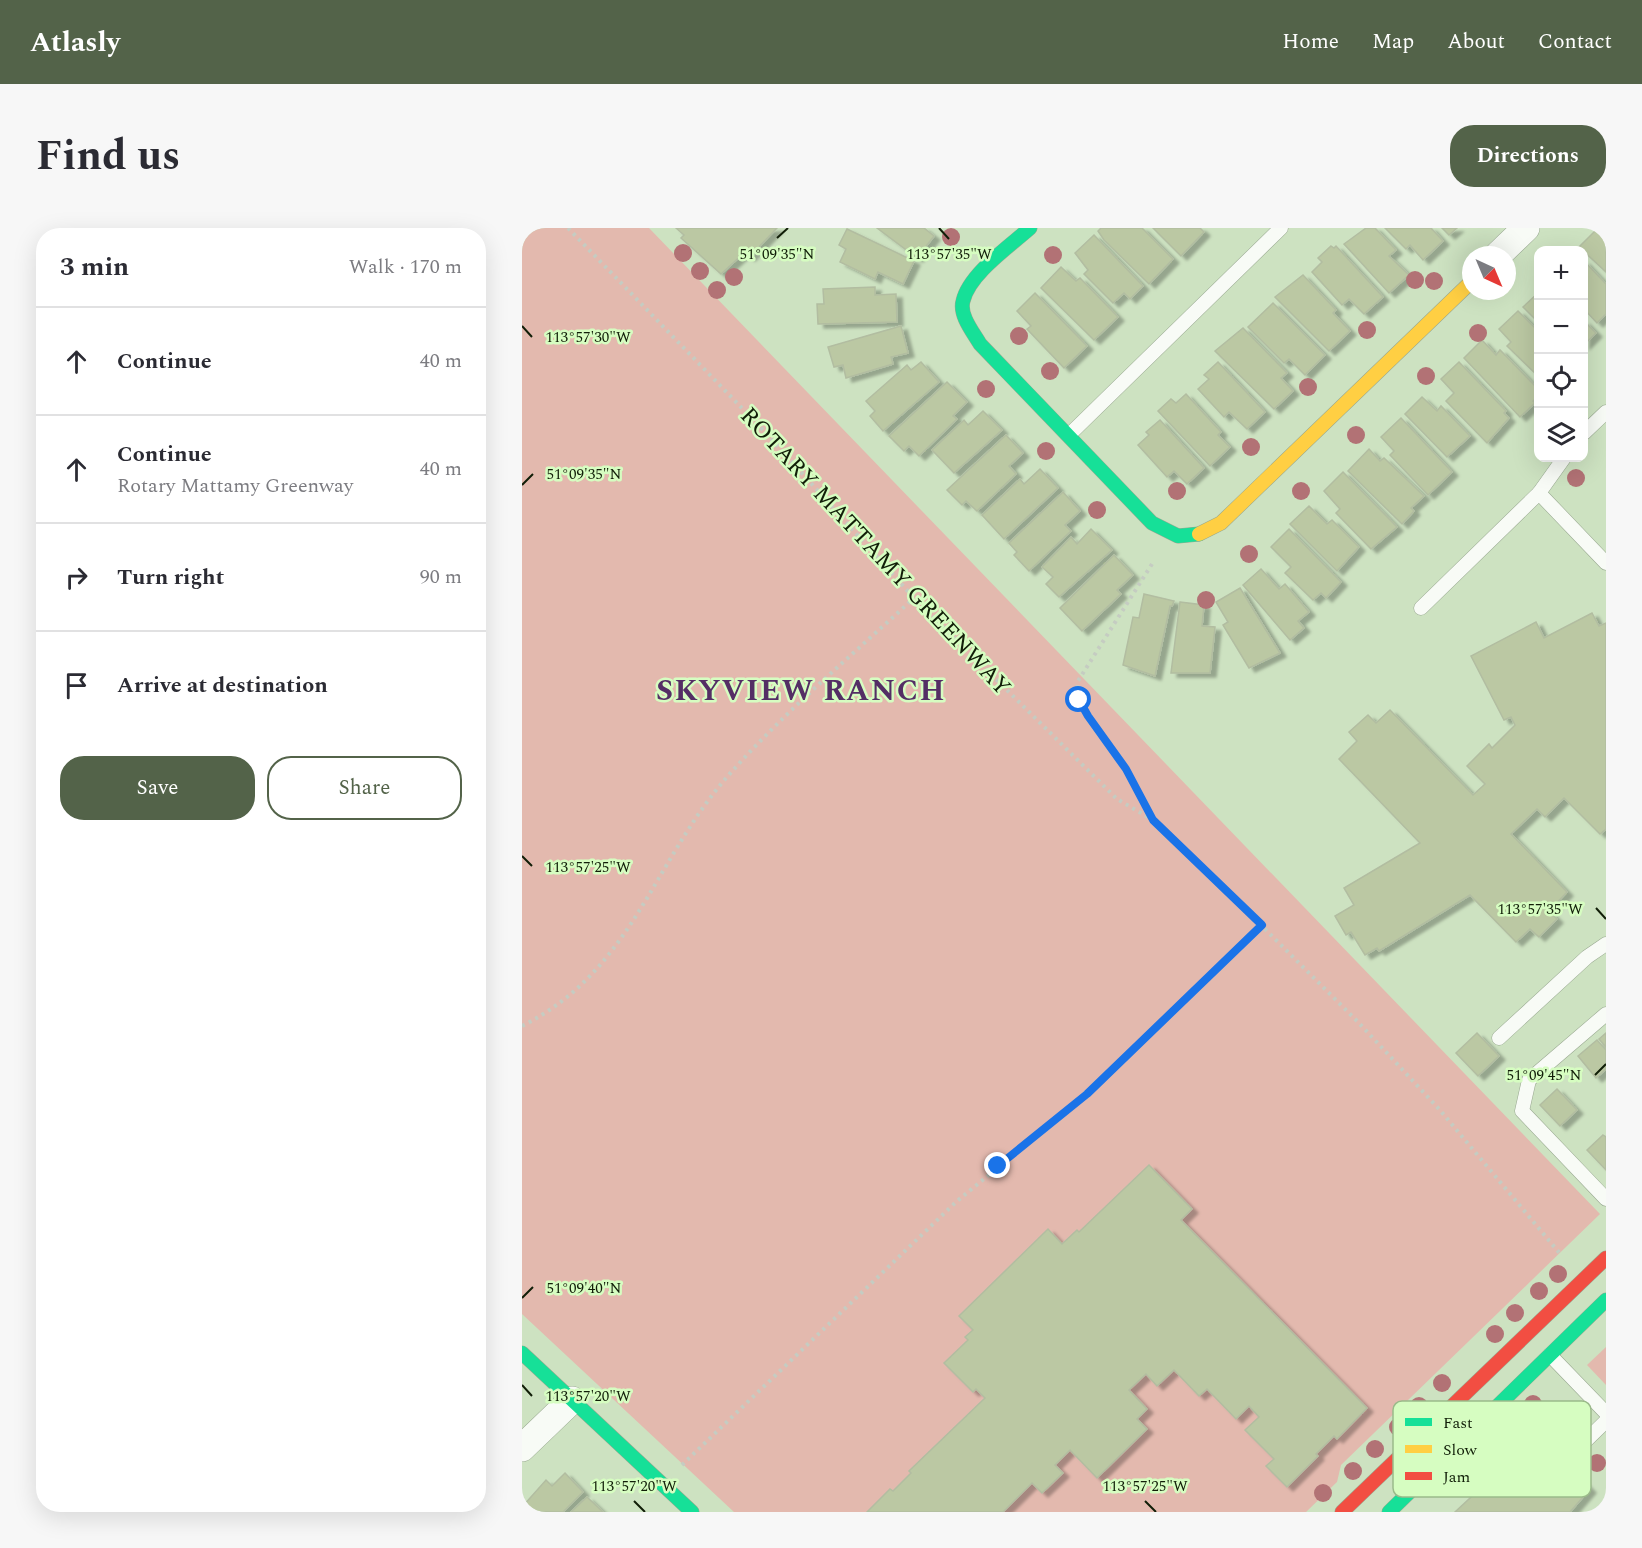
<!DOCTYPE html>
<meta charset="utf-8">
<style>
:root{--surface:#fff;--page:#f7f7f7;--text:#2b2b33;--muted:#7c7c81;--line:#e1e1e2;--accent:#536349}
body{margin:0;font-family:Spectral,serif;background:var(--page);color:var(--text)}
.controls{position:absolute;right:18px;top:18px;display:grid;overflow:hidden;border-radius:12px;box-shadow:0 6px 24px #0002}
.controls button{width:54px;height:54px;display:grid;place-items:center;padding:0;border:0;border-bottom:2px solid var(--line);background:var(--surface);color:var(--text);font:30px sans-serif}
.compass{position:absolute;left:940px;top:18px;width:54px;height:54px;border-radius:50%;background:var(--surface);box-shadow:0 6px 24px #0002;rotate:136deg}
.stop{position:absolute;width:18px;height:18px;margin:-14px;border:4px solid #1a73e8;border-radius:50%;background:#fff}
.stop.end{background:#1a73e8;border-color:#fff;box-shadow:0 2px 6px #0008}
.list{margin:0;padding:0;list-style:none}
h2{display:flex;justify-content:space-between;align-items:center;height:78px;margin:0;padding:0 24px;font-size:26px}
h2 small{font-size:20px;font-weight:400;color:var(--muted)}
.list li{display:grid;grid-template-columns:39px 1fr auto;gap:18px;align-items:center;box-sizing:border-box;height:108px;padding:0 24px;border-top:2px solid var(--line)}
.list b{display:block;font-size:22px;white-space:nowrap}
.list p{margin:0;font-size:20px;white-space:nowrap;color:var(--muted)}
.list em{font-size:20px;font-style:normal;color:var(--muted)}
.actions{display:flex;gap:12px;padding:18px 24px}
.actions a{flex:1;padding:14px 0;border:2px solid var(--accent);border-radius:24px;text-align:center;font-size:21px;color:var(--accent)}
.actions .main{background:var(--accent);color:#fff}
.icon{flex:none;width:33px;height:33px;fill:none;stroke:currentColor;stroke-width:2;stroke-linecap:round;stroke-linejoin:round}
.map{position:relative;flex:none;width:1084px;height:1284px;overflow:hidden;border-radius:24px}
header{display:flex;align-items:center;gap:36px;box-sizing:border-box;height:84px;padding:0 30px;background:var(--accent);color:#fff}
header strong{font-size:28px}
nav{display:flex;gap:33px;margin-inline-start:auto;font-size:21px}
.intro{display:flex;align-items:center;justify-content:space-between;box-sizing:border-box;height:144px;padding:0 36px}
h1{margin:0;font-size:42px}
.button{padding:15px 27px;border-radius:24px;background:var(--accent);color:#fff;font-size:21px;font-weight:700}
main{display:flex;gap:36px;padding:0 36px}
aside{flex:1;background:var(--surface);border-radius:24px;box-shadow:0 6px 24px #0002}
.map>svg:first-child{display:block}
.green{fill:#e3b9ae}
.building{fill:#bbc8a3;stroke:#b2bda1;stroke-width:1.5;filter:url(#shadow)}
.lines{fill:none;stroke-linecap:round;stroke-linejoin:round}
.lane-casing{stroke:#98a890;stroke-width:15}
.street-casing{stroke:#98a890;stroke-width:28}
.fast-casing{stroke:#98a890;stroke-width:15}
.slow-casing{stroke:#98a890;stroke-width:15}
.jam-casing{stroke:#98a890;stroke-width:15}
.path{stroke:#c5ccc2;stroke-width:4;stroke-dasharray:3 4.5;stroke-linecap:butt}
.lane{stroke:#f8fbf6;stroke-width:14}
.street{stroke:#f8fbf6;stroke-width:27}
.fast{stroke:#16e098;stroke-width:14}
.slow{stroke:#ffcf43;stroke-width:14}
.jam{stroke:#f24e42;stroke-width:14}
.tree{fill:#b27275}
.route{stroke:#1a73e8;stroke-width:8}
.ticks{fill:none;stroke:#111e08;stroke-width:2}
.labels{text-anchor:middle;stroke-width:5;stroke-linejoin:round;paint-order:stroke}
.street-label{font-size:24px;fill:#111e08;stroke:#d6fdc1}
.district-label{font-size:30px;font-weight:bold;letter-spacing:1.5px;fill:#542e65;stroke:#d6fdc1}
.key{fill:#d6fdc1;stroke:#9bba8a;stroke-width:1.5}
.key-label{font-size:16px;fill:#111e08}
.ticks-label{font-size:15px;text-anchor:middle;fill:#111e08;stroke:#d6fdc1;stroke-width:5;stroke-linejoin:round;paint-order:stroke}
</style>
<header>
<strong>Atlasly</strong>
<nav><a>Home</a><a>Map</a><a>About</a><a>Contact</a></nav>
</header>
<div class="intro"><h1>Find us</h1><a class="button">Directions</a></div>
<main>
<aside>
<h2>3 min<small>Walk · 170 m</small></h2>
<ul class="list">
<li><svg class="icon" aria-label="ahead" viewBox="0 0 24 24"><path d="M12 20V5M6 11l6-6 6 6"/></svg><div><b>Continue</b></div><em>40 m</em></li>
<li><svg class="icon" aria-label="ahead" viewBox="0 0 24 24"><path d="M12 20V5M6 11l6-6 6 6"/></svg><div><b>Continue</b><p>Rotary Mattamy Greenway</p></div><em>40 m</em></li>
<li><svg class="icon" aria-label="right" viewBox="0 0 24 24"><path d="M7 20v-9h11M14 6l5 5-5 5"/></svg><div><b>Turn right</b></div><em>90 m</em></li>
<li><svg class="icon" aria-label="arrive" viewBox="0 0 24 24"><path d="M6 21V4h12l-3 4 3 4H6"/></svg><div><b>Arrive at destination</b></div></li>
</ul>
<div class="actions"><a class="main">Save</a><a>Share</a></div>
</aside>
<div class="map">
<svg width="1084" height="1284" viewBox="0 0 1084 1284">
<defs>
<filter id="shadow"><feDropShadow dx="6" dy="4" stdDeviation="1.5" flood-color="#0004"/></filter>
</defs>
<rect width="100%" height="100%" fill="#cde2c1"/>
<g class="green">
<path d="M0,0H127L1078,986L819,1237L815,1254L784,1284H212L0,1086Z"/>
<path d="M1084,1119V1157L1065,1137Z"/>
</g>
<g class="building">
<path d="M154,0H255L227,29L223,24L199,46L159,10L162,7Z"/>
<path d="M355,0H402L412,8L395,30Z"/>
<path d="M579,0H620L651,31L627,56L582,12L576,3Z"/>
<path d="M631,0H678L682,4L659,28Z"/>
<path d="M844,0H853L874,22L867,28L887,47L867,65L822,16Z"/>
<path d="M863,0H909L921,13L901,32L888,17L884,21Z"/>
<path d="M920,0H935L927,7Z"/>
<path d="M1076,0L1084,9V44L1057,19Z"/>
<path d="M325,1L392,33L381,56L356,44L353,51L318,34L324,21L317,17Z"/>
<path d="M572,7L621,58L608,71L602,65L591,75L562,46L566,42L553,25Z"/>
<path d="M809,18L812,20L814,18L861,69L842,86L827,71L820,77L790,44L800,34L796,30Z"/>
<path d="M1062,33L1084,56V86L1075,95L1062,81Z"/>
<path d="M539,39L554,53L558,50L596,89L572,112L519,60Z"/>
<path d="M781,47L814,82L811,85L828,103L807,123L753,69Z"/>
<path d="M353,59V67L374,66L375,94L296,96L295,76H302L301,61Z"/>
<path d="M1017,64V95L1001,79Z"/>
<path d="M513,65L565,118L542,140L505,101L509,98L495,83Z"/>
<path d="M751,75L803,127L783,147L767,131L762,135L726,99Z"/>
<path d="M996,83L1017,104V149L985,118L989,114L977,101Z"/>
<path d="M1062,93L1074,105L1062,117Z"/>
<path d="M379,98L386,125L369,129L371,136L324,150L321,137L312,139L306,119Z"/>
<path d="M721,100L765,145L759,150L771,163L752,181L693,123Z"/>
<path d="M960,112L974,127L978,122L1017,162V168L1011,173L1013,175L998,189L942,130Z"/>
<path d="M399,134L417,154L361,203L348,188L353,183L344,173L385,137L389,142Z"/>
<path d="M696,134L743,184L725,201L707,184L702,189L676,161L687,151L682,147Z"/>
<path d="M937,134L984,183L982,185L987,190L965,215L924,173L932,165L919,151Z"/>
<path d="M425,154L445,174L431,188L435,191L397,228L387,218L382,223L367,208Z"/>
<path d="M664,166L699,204L696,207L708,219L688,238L636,183L649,171L654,175Z"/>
<path d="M900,169L915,183L919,178L948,208L925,229L883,186Z"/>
<path d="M461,183L480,202L432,245L410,222L442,192L446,197Z"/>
<path d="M879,190L930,244L906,267L868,227L872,223L859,209Z"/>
<path d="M638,192L682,240L665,256L652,243L645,249L616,217L627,207L624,204Z"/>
<path d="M484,207L501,225L487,238L494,246L455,283L444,273L440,277L425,262Z"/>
<path d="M847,221L858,233L862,230L902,268L889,280L892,283L880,296L826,243Z"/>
<path d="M518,241L536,260L482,311L460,287L498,251L502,256Z"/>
<path d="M821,244L875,299L849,321L814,285L818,281L802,263Z"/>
<path d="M541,264L558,283L543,297L549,303L507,343L492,327L495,324L487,315Z"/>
<path d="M787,278L805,296L810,292L837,319L815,343L768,296Z"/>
<path d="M569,301L590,322L537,369L524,356L531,349L520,339L549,309L555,316Z"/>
<path d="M767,301L819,354L804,370L799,365L791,372L763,345L769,339L749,319Z"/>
<path d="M592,327L611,347L595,362L599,366L560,403L538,380Z"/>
<path d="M739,341L757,361L763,356L787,384L776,393L782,400L768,412L721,357Z"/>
<path d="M718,360L758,425L727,440L701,397L706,394L694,374Z"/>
<path d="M622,366L652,373L650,378H648L633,448L601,437L611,389L617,390Z"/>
<path d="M658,374L682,377L680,398L693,399L688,445H649Z"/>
<path d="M1070,385L1077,398L1084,395V601L1078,606L1042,570L1023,589L1015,581L989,606L1045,664L1027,683L1035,691L1017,709L1008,701L994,714L948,667L857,723L855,720L843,727L829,704L824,707L813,688L832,677L822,660L898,615L817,531L835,513L827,504L846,487L854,495L868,482L951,567L963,556L945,538L967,516L970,520L993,497L989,489L982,492L949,428L1014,394L1022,410Z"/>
<path d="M955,805L977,828L956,848L934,825Z"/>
<path d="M1084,805V819L1077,811Z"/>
<path d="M1075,812L1084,822V841L1074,850L1056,828Z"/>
<path d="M1035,861L1055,882L1038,898L1018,877Z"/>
<path d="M1081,907L1084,909V942L1065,922Z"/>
<path d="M627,937L670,981L659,992L845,1180L815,1211L812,1208L794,1226L796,1228L765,1259L744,1238L752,1231L723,1202L737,1189L727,1178L714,1191L685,1161L677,1168L652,1142L635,1158L624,1146L607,1162L625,1181L615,1191L625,1201L575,1250L548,1222L533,1237L541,1245L520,1265L510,1255L481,1284H345L368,1261L371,1263L389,1245L387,1243L463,1170L454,1161L451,1164L422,1135L446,1112L443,1109L451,1102L437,1088L526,1001L540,1016L555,1002L557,1004Z"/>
<path d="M1016,1207L1029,1220L1037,1217L1059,1240L1056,1248L1068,1261L1048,1284H933Z"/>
<path d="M43,1245L61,1264L41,1284H0V1279L24,1252L30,1258Z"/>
<path d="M65,1269L81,1284H49Z"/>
</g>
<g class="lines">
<g class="lane-casing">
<g id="lane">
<path d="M1062,205L1084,184"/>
<path d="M547,207L759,0"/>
<path d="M1017,265L1042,230"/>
<path d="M899,380L1017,265L1084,335"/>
<path d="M1084,786L1007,852L1000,883L1084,971"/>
<path d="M977,810L1065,729L1084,716"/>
<path d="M1028,1127L1084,1185"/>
<path d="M1042,1234L1084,1193"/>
</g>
</g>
<g class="street-casing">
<g id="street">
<path d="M976,27L1004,0"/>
<path d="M0,1220L50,1172"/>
</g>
</g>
<g class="fast-casing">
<g id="fast">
<path d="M508,0C488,18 447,46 441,73C437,87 451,104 458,116L630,295L656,308L677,306"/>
<path d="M0,1125L170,1284"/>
<path d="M867,1284L1084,1072"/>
</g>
</g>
<g class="slow-casing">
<path id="slow" d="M677,306L699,295L949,54"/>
</g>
<g class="jam-casing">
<path id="jam" d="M820,1284L1084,1030"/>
</g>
<g class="path">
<path d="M46,0L243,204L392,370L595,571L631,592L655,613L836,794L917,881L1040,1028"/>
<path d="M630,336L556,453C551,485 588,517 604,542C614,558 623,575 631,592"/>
<path d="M0,798C110,743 131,634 205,549C261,485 329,428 392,370"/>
<path d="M1013,1199L1021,1208"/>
<path d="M160,1237L434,974L565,866L740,697"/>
</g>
<use href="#lane" class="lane"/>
<use href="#street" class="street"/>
<use href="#fast" class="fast"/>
<use href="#slow" class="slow"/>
<use href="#jam" class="jam"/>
</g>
<g class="tree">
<circle cx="429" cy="9" r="9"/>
<circle cx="161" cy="25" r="9"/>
<circle cx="531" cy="27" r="9"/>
<circle cx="178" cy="43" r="9"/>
<circle cx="212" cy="49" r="9"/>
<circle cx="893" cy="52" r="9"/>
<circle cx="912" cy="53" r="9"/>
<circle cx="195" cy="62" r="9"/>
<circle cx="845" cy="102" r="9"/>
<circle cx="956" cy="105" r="9"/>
<circle cx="497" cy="108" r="9"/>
<circle cx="528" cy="143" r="9"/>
<circle cx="904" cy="148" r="9"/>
<circle cx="786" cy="159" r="9"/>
<circle cx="464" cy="161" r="9"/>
<circle cx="834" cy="207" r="9"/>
<circle cx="729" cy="219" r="9"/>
<circle cx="524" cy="223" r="9"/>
<circle cx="1054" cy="250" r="9"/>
<circle cx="655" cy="263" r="9"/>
<circle cx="779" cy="263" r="9"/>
<circle cx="575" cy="282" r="9"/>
<circle cx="727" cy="326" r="9"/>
<circle cx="684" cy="372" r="9"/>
<circle cx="1036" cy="1046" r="9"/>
<circle cx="1017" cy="1063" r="9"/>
<circle cx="993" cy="1085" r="9"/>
<circle cx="973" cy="1106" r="9"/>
<circle cx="920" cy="1155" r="9"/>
<circle cx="1011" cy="1176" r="9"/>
<circle cx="897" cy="1178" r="9"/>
<circle cx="876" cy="1199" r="9"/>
<circle cx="853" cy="1221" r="9"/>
<circle cx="1075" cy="1235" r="9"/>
<circle cx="831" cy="1243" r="9"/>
<circle cx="801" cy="1265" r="9"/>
</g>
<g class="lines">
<path class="route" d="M476,938L565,866L740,697L631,592L604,541L566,488L557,472"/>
</g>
<path class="ticks" d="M417,0L427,11M255,10L266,0M0,98L10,109M0,257L11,246M0,628L10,638M1074,680L1084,691M1073,847L1084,836M0,1070L11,1059M0,1157L10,1168M112,1273L123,1284M623,1273L634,1284"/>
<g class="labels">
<g class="street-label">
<text transform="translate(354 323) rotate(47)" y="8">ROTARY MATTAMY GREENWAY</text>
</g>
<g class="district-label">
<text x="279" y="472">SKYVIEW RANCH</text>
</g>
</g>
<rect x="871" y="1173" width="198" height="96" rx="9" class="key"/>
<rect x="883" y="1190" width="27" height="8" fill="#16e098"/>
<rect x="883" y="1217" width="27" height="8" fill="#ffcf43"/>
<rect x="883" y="1244" width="27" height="8" fill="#f24e42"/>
<g class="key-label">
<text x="921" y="1200">Fast</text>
<text x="921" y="1227">Slow</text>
<text x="921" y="1254">Jam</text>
</g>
<g class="ticks-label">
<text x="255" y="31">51°09'35"N</text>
<text x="427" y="31">113°57'35"W</text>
<text x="66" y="114">113°57'30"W</text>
<text x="62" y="251">51°09'35"N</text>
<text x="66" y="644">113°57'25"W</text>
<text x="1018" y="686">113°57'35"W</text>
<text x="1022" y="852">51°09'45"N</text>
<text x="62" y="1065">51°09'40"N</text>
<text x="66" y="1173">113°57'20"W</text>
<text x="112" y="1263">113°57'20"W</text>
<text x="623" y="1263">113°57'25"W</text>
</g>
</svg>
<div class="controls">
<button>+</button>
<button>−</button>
<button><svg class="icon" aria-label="locate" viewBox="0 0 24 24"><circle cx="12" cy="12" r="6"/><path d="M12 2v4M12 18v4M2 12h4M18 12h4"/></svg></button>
<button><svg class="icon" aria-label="layers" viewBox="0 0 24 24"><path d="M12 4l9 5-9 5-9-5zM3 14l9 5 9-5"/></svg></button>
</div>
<svg class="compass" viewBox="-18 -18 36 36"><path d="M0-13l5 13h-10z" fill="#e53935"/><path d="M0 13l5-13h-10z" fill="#7c7c81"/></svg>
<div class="stop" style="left:557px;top:472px"></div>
<div class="stop end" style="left:476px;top:938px"></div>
</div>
</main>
